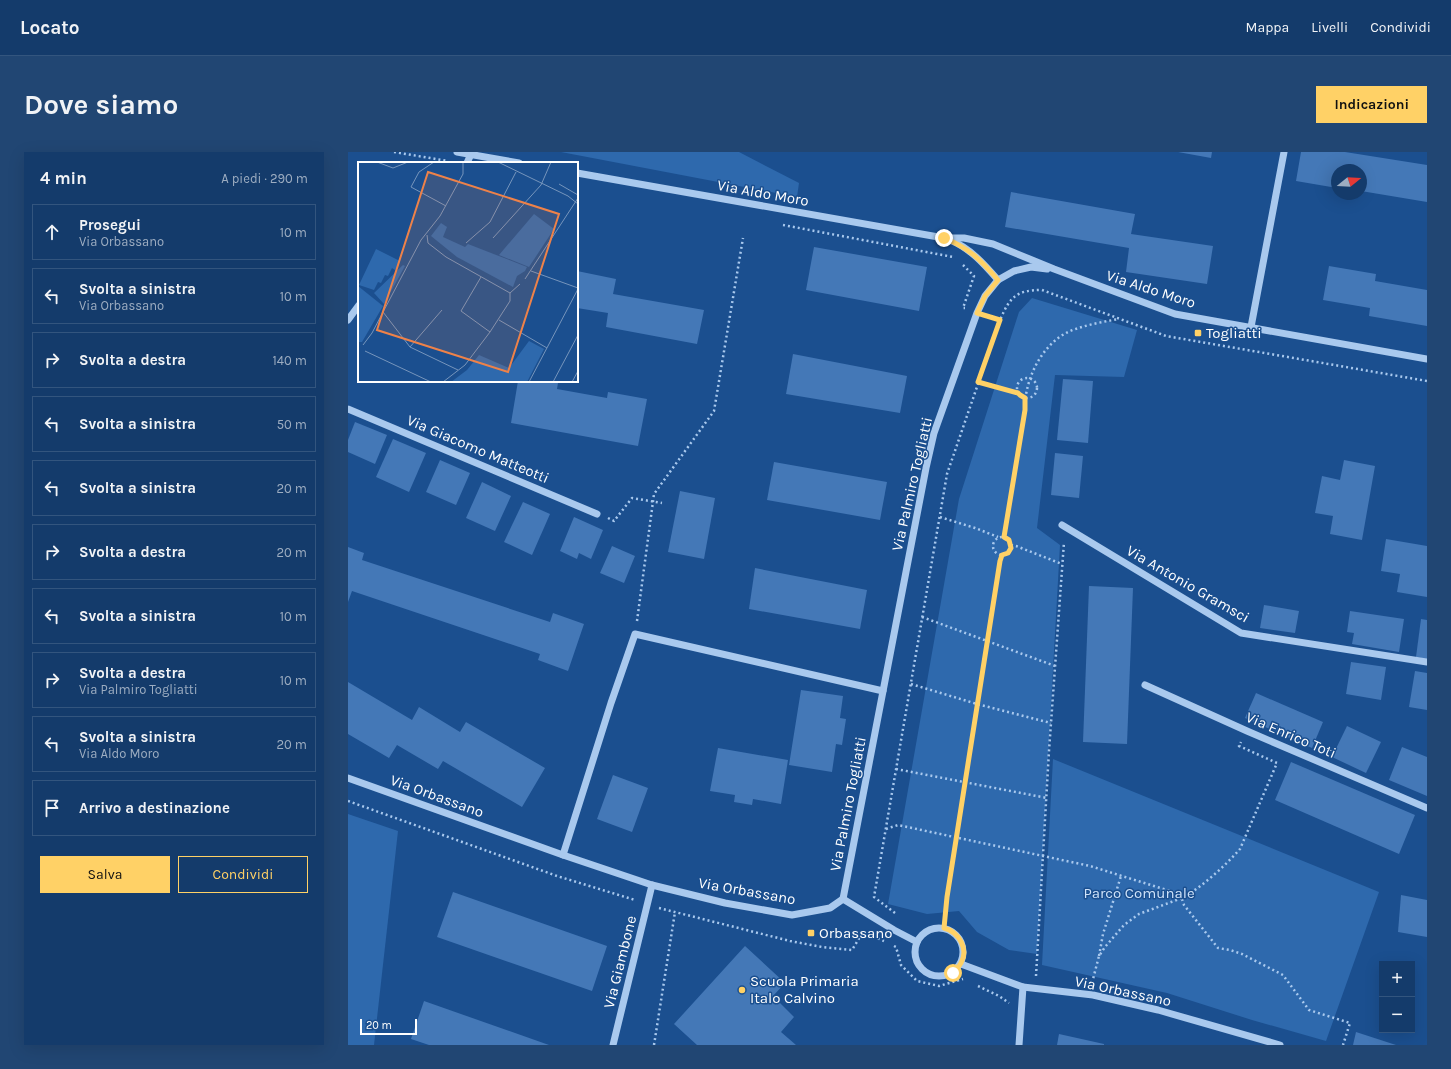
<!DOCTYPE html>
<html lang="it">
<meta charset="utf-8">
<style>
:root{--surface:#143b6b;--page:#214673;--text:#f1f3f6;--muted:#9dadc1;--line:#33557e;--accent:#ffd166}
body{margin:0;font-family:Karla,sans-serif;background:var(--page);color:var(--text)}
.controls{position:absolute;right:12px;bottom:12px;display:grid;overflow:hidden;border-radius:0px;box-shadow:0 4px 16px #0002}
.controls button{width:36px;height:36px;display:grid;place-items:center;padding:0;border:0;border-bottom:1px solid var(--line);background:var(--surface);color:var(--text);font:20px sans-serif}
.compass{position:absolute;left:983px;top:12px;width:36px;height:36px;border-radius:50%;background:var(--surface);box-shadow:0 4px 16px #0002;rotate:72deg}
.scale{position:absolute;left:12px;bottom:10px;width:57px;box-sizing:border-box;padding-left:4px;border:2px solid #fff;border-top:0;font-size:11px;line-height:14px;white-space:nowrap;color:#fff;-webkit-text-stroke:3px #1b4f8f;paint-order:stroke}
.stop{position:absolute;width:12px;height:12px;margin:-9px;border:3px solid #ffd166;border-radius:50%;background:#fff}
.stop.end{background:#ffd166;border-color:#fff;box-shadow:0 1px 4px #0008}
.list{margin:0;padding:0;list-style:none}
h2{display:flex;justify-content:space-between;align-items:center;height:52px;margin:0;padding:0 16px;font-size:17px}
h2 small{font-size:13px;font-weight:400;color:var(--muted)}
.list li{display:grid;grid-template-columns:26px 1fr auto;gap:12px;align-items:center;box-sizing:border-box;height:56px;margin:0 8px 8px;padding:0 8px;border:1px solid var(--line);border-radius:0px}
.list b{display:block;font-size:15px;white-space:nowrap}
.list p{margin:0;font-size:13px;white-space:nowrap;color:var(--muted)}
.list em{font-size:13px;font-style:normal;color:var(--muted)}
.actions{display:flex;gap:8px;padding:12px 16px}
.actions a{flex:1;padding:9px 0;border:1px solid var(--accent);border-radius:0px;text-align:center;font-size:14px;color:var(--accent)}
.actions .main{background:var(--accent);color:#111}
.icon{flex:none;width:22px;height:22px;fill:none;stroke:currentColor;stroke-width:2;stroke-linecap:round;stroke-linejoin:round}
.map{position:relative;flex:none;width:1079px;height:893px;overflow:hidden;border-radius:0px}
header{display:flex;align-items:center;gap:24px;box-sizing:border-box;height:56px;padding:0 20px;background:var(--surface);border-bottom:1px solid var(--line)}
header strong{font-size:19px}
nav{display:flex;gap:22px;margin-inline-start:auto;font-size:14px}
.intro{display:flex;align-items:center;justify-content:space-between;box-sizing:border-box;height:96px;padding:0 24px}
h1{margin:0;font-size:28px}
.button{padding:10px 18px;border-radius:0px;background:var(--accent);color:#111;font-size:14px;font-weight:700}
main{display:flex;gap:24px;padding:0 24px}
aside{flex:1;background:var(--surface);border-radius:0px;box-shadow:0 4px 16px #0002}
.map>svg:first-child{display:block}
.green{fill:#2e69ad}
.building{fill:#4478b7}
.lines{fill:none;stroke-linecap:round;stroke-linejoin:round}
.path{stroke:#a9c9ee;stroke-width:2.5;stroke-dasharray:2 3;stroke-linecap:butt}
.minor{stroke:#a9c9ee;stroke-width:7}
.route{stroke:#ffd166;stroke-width:5}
.poi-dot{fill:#ffd166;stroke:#1b4f8f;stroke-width:1.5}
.labels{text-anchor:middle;stroke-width:3;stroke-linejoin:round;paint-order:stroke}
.street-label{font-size:15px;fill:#fff;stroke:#1b4f8f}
.poi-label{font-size:15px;fill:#fff;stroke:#1b4f8f;text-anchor:start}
.park-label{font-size:15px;fill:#cfe3fa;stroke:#1b4f8f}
.inset-road{fill:none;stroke:#7695bc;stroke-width:1}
.view{fill:#ee8249;fill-opacity:0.15;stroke:#ee8249;stroke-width:2}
.inset-edge{fill:none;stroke:#fff;stroke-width:2}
</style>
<header>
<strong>Locato</strong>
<nav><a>Mappa</a><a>Livelli</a><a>Condividi</a></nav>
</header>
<div class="intro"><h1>Dove siamo</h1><a class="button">Indicazioni</a></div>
<main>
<aside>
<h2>4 min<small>A piedi · 290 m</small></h2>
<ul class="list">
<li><svg class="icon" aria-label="ahead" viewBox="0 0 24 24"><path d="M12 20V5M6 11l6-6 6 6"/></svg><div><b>Prosegui</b><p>Via Orbassano</p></div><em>10 m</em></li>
<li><svg class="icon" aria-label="left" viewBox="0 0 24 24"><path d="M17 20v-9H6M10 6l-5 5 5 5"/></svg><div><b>Svolta a sinistra</b><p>Via Orbassano</p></div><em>10 m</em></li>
<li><svg class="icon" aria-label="right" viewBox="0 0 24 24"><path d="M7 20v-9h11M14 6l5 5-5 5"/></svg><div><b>Svolta a destra</b></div><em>140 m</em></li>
<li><svg class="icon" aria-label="left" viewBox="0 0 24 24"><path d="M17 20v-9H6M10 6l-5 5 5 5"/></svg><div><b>Svolta a sinistra</b></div><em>50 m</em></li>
<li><svg class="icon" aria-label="left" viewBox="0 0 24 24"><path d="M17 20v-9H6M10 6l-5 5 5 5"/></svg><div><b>Svolta a sinistra</b></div><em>20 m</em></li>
<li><svg class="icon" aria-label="right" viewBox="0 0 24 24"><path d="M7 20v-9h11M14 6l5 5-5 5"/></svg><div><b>Svolta a destra</b></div><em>20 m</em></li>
<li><svg class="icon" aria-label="left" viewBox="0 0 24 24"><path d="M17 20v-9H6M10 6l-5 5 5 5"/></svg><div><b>Svolta a sinistra</b></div><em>10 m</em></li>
<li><svg class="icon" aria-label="right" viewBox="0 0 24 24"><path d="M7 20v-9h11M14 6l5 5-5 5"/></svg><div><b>Svolta a destra</b><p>Via Palmiro Togliatti</p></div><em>10 m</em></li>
<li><svg class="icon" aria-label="left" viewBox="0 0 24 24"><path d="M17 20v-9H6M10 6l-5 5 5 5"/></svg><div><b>Svolta a sinistra</b><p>Via Aldo Moro</p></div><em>20 m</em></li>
<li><svg class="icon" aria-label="arrive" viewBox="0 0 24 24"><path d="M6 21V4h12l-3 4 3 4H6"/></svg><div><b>Arrivo a destinazione</b></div></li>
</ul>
<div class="actions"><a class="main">Salva</a><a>Condividi</a></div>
</aside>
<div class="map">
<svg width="1079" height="893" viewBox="0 0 1079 893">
<rect width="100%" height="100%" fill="#1b4f8f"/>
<g class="green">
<path d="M213,0H391L451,31L449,45Z"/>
<path d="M684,146L789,178L776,225L707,223L689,376L712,393L689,802L661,798L629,780L611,759L579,762L540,752L611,347L671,160Z"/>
<path d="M705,607L1031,740L978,889L904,868L819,841L694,813Z"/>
<path d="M0,662L50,679L26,893H0Z"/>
</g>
<g class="building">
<path d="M830,0H864L863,6Z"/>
<path d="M953,0H997L1079,13V50L1013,39V18H989V36L948,29Z"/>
<path d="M663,40L787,62L783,82L865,94L859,132L778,120L781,96L657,75Z"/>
<path d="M466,95L579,115L571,159L458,138Z"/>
<path d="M981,114L1028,122L1027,129L1079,138V174L1021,164L1022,156L975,148Z"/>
<path d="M229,119L268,127L265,142L356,158L349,192L258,175L260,161L229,156Z"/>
<path d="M445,202L559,224L552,261L438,242Z"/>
<path d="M715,227L745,229L740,291L709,288Z"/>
<path d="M170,229H202L210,231L209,237L259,246L260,240L299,247L290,294L163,271Z"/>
<path d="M7,270L39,283L27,312L0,300V288Z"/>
<path d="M45,287L78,301L61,340L28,325Z"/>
<path d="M707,301L735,304L731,346L703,343Z"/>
<path d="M92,308L122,321L108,353L78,340Z"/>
<path d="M996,308L1027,314L1014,388L982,382L985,364L967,361L974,324L992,328Z"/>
<path d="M426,310L539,330L532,368L419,348Z"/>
<path d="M134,330L163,344L147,379L118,366Z"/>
<path d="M332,339L367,346L356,407L320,400Z"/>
<path d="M175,350L202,362L184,403L156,390Z"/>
<path d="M226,365L255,378L243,407L231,401L229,407L212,399Z"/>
<path d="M1038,387L1079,394V445L1049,440L1052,422L1033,419Z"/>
<path d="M264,394L287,404L276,431L252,421Z"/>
<path d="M0,395L16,401L14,408L202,470L205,461L236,472L220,519L190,508L192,502L4,439L0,450Z"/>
<path d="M407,416L519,438L512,477L401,457Z"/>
<path d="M741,434L785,436L779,592L735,590Z"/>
<path d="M916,453L951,459L947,481L912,476Z"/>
<path d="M1002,459L1056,467L1051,500L1004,492L1006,481L999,480Z"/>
<path d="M1073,467L1079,468V507L1068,505Z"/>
<path d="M1003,510L1038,515L1033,548L998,542Z"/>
<path d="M1067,519L1079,521V558L1061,555Z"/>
<path d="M0,530L64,568L71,555L112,580L118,570L197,616L174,655L95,609L90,617L49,593L41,606L0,582Z"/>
<path d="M453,538L495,544L492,566L498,567L494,593L488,592L484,620L441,613Z"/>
<path d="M908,541L975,570L964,596L897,566Z"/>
<path d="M999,574L1033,590L1018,621L984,605Z"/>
<path d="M1054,595L1079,605V644L1041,628Z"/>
<path d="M370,596L440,608L433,652L405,647L404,653L386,650L387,643L362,639Z"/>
<path d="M943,610L1067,663L1051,702L927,648Z"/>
<path d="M265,623L300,636L284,680L249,667Z"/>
<path d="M105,740L259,794L244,839L89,785Z"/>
<path d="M1053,743L1079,748V785L1050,780Z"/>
<path d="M397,794L437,831L425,844L446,865L433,880L448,893H349L326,872Z"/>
<path d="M76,849L201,893H81L63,887Z"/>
<path d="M1008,880L1048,893H1005Z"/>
<path d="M711,882L756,892V893H709Z"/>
</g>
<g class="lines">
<g class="path">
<path d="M46,0L100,9"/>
<path d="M435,73L605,105"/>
<path d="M615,113L626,124L615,156H617"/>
<path d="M641,164L652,168"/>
<circle cx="679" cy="236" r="10"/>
<path d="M630,230L670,241"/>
<path d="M592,365L627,376L650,385"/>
<path d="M260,366L266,369L284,346L314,351"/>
<circle cx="654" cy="394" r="9"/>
<path d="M656,385L677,258C676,229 693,193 720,180C736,173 754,170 771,167"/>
<path d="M663,393L668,394L714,412"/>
<path d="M574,465L707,514"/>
<path d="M289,469L306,342L366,259L395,86"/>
<path d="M563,532L629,552L703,571"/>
<path d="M548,617L699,646"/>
<path d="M0,649L209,724L287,748"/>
<path d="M538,677L550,673L742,714L838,744C858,731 876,715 892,697L929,611L891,594L893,590"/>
<path d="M834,747L836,753L870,796L882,798L894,802L935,823L961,858L1002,871L995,893"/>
<path d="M311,756L442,789L474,795L504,798L515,780L536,789"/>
<path d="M547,761L526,745L599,322L652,168C662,145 668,138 694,138L818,184L1079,229"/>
<path d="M596,776L599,745L652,409L654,403"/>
<path d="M546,794L548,795L553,813L569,829L591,834L615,827"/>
<path d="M751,804L755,782L773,724"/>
<path d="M688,824L701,599L716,390"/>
<path d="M744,831L751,804L757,795L776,773L791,762L834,746"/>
<path d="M630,834L651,844L661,851"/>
<path d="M306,893L327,760"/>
</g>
<g class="minor">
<path d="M109,0L171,11"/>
<path d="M119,11L123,2"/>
<path d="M229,21L596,86H616L645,92L706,117L827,162L1079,207"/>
<path d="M602,88C622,96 636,112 650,128"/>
<path d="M0,168L11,153"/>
<path d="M903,175L936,0"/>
<path d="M0,257L249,362"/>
<path d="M714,373L893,481L1079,510"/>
<path d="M797,533L899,579L1079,656"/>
<path d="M0,626L215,703L304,733L377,751L444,763L482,756L495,747"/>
<path d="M215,703L263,551L287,482L535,539"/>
<path d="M495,747L578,316L586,281L629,161L637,144L650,128L666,119L683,115L699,117"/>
<path d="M495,747L546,778L569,790"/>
<circle cx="591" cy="800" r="24"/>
<path d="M613,812L675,835L745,843L810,858L932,893"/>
<path d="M265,893L304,733"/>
<path d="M671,893L675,835"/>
</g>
</g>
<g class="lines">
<path class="route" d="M596,86C621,96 633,108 650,128L637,144L629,161L652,168L630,230L670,241L672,243L677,246V258L656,385L661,388L663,396L660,401L654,403L652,409L599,745L596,776C611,780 621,797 613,811C611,815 607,818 605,821"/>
</g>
<g class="poi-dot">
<rect x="846" y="177" width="8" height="8" rx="2"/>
<rect x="459" y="777" width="8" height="8" rx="2"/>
<circle cx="394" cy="838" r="4"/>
</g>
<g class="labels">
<g class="street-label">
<text transform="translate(415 41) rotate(10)" y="5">Via Aldo Moro</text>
<text transform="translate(803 137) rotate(18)" y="5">Via Aldo Moro</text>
<text transform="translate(130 297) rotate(23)" y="5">Via Giacomo Matteotti</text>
<text transform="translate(564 332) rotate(-77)" y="5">Via Palmiro Togliatti</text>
<text transform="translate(840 432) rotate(30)" y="5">Via Antonio Gramsci</text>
<text transform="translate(943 583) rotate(23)" y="5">Via Enrico Toti</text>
<text transform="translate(89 644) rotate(20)" y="5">Via Orbassano</text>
<text transform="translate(500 652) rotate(-79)" y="5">Via Palmiro Togliatti</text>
<text transform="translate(399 739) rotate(10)" y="5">Via Orbassano</text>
<text transform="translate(272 810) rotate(-76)" y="5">Via Giambone</text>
<text transform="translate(775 839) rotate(12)" y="5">Via Orbassano</text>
</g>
<g class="poi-label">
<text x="858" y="186">Togliatti</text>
<text x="471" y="786">Orbassano</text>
<text x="402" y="834">Scuola Primaria<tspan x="402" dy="17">Italo Calvino</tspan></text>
</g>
<g class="park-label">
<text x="791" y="746">Parco Comunale</text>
</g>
</g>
<g transform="translate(10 10)">
<rect width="220" height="220" fill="#1b4f8f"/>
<path d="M176,52L196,67L171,105L141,93ZM83,61L89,65L85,75L107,85L110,82L169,105L167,109L159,114L155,125L99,95L73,74ZM18,87L42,99L37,108L34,106L30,114L27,113L23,121L20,120L16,128L1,123ZM45,103L47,104L26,142L16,131ZM0,124L25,144L4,180H0ZM171,179L186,187L169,220H93L109,208L121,193L151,206Z" fill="#2e69ad"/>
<path class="inset-road" d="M19,0L35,6L50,0M76,0L61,10L53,25L88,44M140,0L210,34L220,42M201,22L220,33M69,73L70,81L88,95L152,131M135,76L183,23L193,0M108,81L132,60L158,10M173,109L220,126M123,115L103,149L132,170M167,117L220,36M152,131L162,122M25,150L52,185L100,208M141,158L189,186M5,183L14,171L63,78L82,54L105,12V0M52,185L84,148M7,189L73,220M85,220L107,203L132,170L152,139V131M171,220L220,127M195,220L220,173M214,220L220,209"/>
<path class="view" d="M70,10L201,52L150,210L19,168Z"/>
<rect width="220" height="220" class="inset-edge"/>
</g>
</svg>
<div class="controls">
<button>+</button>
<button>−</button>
</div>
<svg class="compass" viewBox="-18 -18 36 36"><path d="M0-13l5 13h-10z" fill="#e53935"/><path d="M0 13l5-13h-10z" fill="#9dadc1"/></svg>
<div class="scale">20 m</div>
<div class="stop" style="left:605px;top:821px"></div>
<div class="stop end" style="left:596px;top:86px"></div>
</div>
</main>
